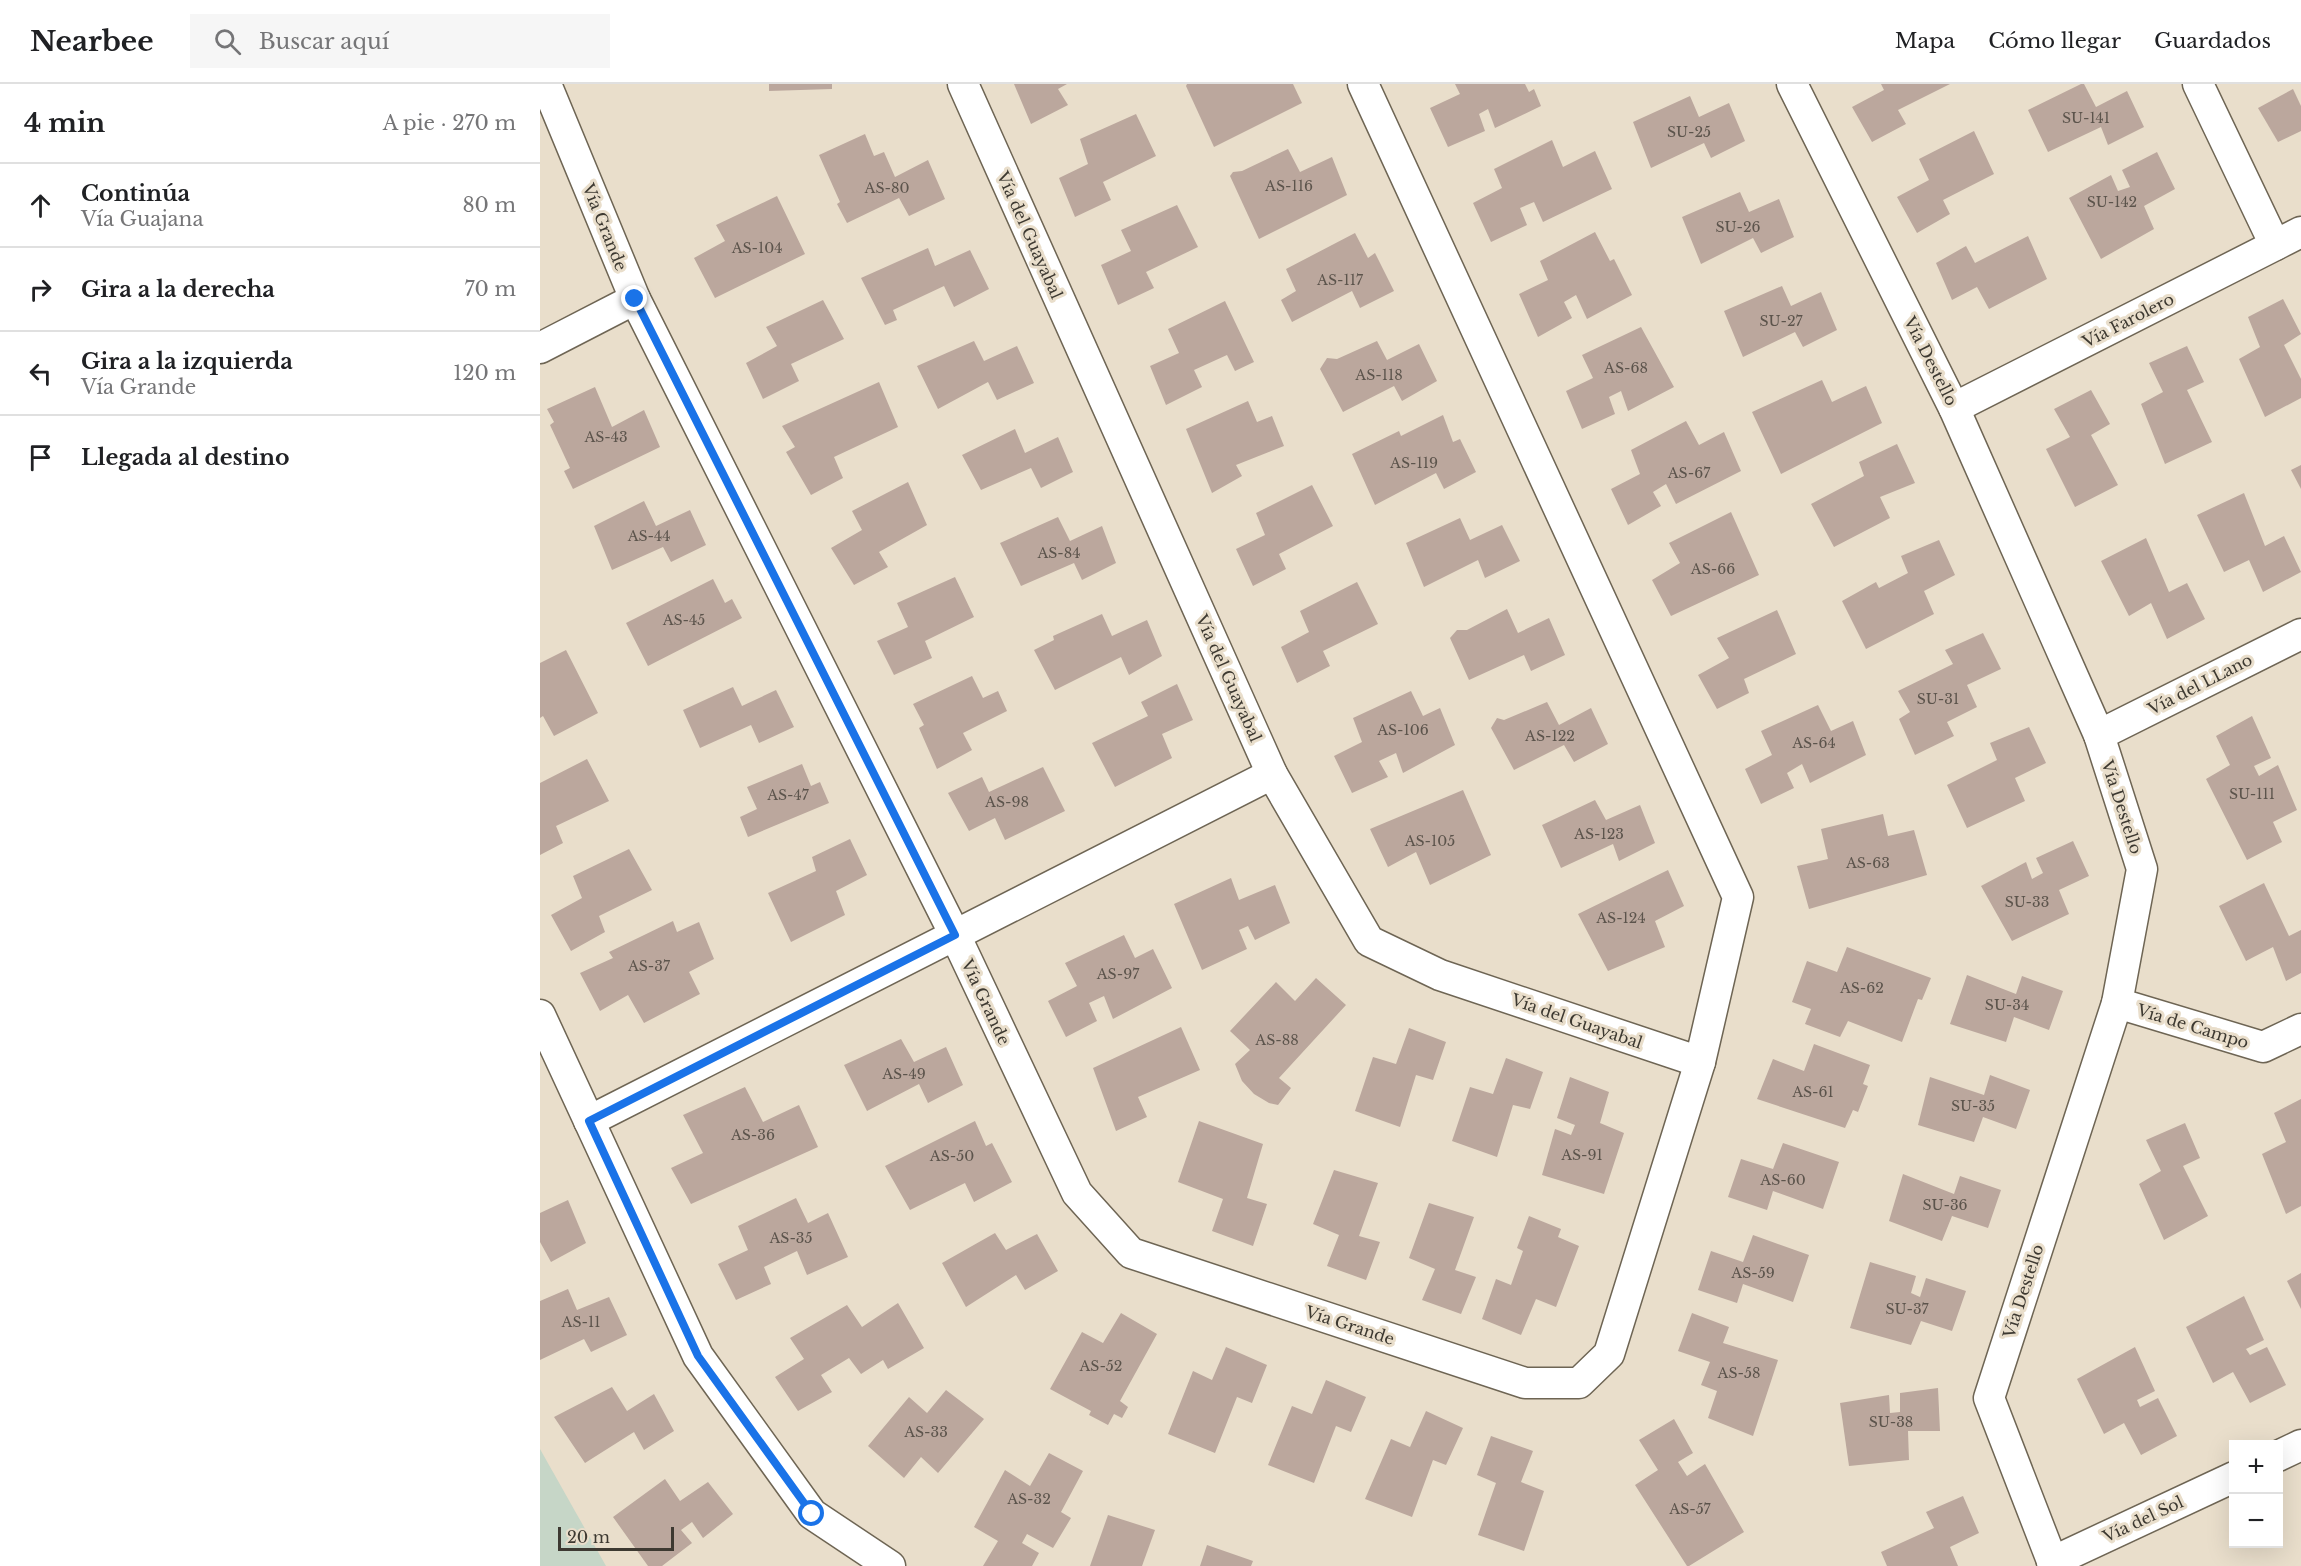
<!DOCTYPE html>
<html lang="es">
<meta charset="utf-8">
<style>
:root{--surface:#fff;--page:#f6f6f6;--text:#202124;--muted:#757577;--line:#e0e0e0}
body{margin:0;font-family:"Libre Baskerville",serif;background:var(--page);color:var(--text)}
.controls{position:absolute;right:18px;bottom:18px;display:grid;overflow:hidden;border-radius:0px;box-shadow:0 6px 24px #0002}
.controls button{width:54px;height:54px;display:grid;place-items:center;padding:0;border:0;border-bottom:2px solid var(--line);background:var(--surface);color:var(--text);font:30px sans-serif}
.scale{position:absolute;left:18px;bottom:15px;width:116px;box-sizing:border-box;padding-left:6px;border:3px solid #3d3931;border-top:0;font-size:16px;line-height:21px;white-space:nowrap;color:#3d3931;-webkit-text-stroke:4px #e9decb;paint-order:stroke}
.stop{position:absolute;width:18px;height:18px;margin:-14px;border:4px solid #1a73e8;border-radius:50%;background:#fff}
.stop.end{background:#1a73e8;border-color:#fff;box-shadow:0 2px 6px #0008}
.list{margin:0;padding:0;list-style:none}
h2{display:flex;justify-content:space-between;align-items:center;height:78px;margin:0;padding:0 24px;font-size:26px}
h2 small{font-size:20px;font-weight:400;color:var(--muted)}
.list li{display:grid;grid-template-columns:39px 1fr auto;gap:18px;align-items:center;box-sizing:border-box;height:84px;padding:0 24px;border-top:2px solid var(--line)}
.list b{display:block;font-size:22px;white-space:nowrap}
.list p{margin:0;font-size:20px;white-space:nowrap;color:var(--muted)}
.list em{font-size:20px;font-style:normal;color:var(--muted)}
.icon{flex:none;width:33px;height:33px;fill:none;stroke:currentColor;stroke-width:2;stroke-linecap:round;stroke-linejoin:round}
.map{position:relative;flex:none;width:1761px;height:1482px;overflow:hidden}
header{display:flex;align-items:center;gap:36px;box-sizing:border-box;height:84px;padding:0 30px;background:var(--surface);border-bottom:2px solid var(--line)}
header strong{font-size:28px}
nav{display:flex;gap:33px;margin-inline-start:auto;font-size:21px}
.search{width:420px;height:54px;background:var(--page);display:flex;align-items:center;gap:15px;box-sizing:border-box;padding:0 21px;border-radius:0px;color:var(--muted);font-size:22px}
main{display:flex}
aside{flex:1;background:var(--surface)}
.map>svg:first-child{display:block}
.green{fill:#c6d6c7}
.building{fill:#bba79d}
.lines{fill:none;stroke-linecap:round;stroke-linejoin:round}
.street-casing{stroke:#6e6554;stroke-width:33}
.street{stroke:#fff;stroke-width:30}
.route{stroke:#1a73e8;stroke-width:8}
.labels{text-anchor:middle;stroke-width:6;stroke-linejoin:round;paint-order:stroke}
.number-label{font-size:14px;fill:#5c544c}
.street-label{font-size:16px;fill:#3d3931;stroke:#e9decb}
</style>
<header>
<strong>Nearbee</strong>
<div class="search"><svg class="icon" aria-label="search" viewBox="0 0 24 24"><circle cx="10" cy="10" r="6"/><path d="M15 15l6 6"/></svg>Buscar aquí</div>
<nav><a>Mapa</a><a>Cómo llegar</a><a>Guardados</a></nav>
</header>
<main>
<aside>
<h2>4 min<small>A pie · 270 m</small></h2>
<ul class="list">
<li><svg class="icon" aria-label="ahead" viewBox="0 0 24 24"><path d="M12 20V5M6 11l6-6 6 6"/></svg><div><b>Continúa</b><p>Vía Guajana</p></div><em>80 m</em></li>
<li><svg class="icon" aria-label="right" viewBox="0 0 24 24"><path d="M7 20v-9h11M14 6l5 5-5 5"/></svg><div><b>Gira a la derecha</b></div><em>70 m</em></li>
<li><svg class="icon" aria-label="left" viewBox="0 0 24 24"><path d="M17 20v-9H6M10 6l-5 5 5 5"/></svg><div><b>Gira a la izquierda</b><p>Vía Grande</p></div><em>120 m</em></li>
<li><svg class="icon" aria-label="arrive" viewBox="0 0 24 24"><path d="M6 21V4h12l-3 4 3 4H6"/></svg><div><b>Llegada al destino</b></div></li>
</ul>
</aside>
<div class="map">
<svg width="1761" height="1482" viewBox="0 0 1761 1482">
<rect width="100%" height="100%" fill="#e9decb"/>
<path class="green" d="M0,1365L66,1482H0Z"/>
<g class="building">
<path d="M229,0H292V5L229,7Z"/>
<path d="M474,0H527L518,5L528,21L491,40Z"/>
<path d="M647,0H753L762,19L674,63L646,2Z"/>
<path d="M915,0H985L989,8L994,5L1001,22L955,44L948,25L939,30L945,47L908,63L890,24L920,10Z"/>
<path d="M1341,0H1410L1358,26L1366,40L1332,58L1312,23L1344,6Z"/>
<path d="M1541,0H1544L1556,23L1587,7L1604,43L1568,61L1561,43L1508,68L1488,26Z"/>
<path d="M1753,5L1761,22V47L1738,58L1718,24Z"/>
<path d="M1150,12L1159,33L1189,19L1205,57L1171,74L1164,59L1111,84L1093,38Z"/>
<path d="M596,30L616,72L563,98L571,116L535,133L519,94L548,80L540,55Z"/>
<path d="M1434,47L1454,90L1403,116L1410,130L1377,149L1357,113L1389,96L1379,75Z"/>
<path d="M325,50L334,72L344,68L355,93L388,76L405,115L369,132L359,114L307,139L297,120L300,118L279,71Z"/>
<path d="M1012,56L1023,83L1055,67L1072,105L1003,138L994,118L980,124L987,141L951,158L933,119L962,104L954,85Z"/>
<path d="M748,65L760,88L792,73L807,111L719,155L690,92L693,88L702,87Z"/>
<path d="M1617,68L1635,105L1604,122L1614,145L1561,175L1529,114L1571,91L1578,107L1590,103L1582,86Z"/>
<path d="M1200,108L1209,128L1239,115L1254,153L1221,169L1213,154L1161,180L1142,133Z"/>
<path d="M237,112L265,170L175,214L154,174L185,157L176,141Z"/>
<path d="M637,121L658,163L606,188L614,204L578,221L561,181L591,167L581,146Z"/>
<path d="M1055,148L1070,177L1074,175L1092,211L1047,235L1036,211L1024,218L1032,234L998,253L979,210L1008,196L1000,177Z"/>
<path d="M815,149L828,174L835,169L854,207L820,224L812,207L752,238L741,216L756,207L746,185Z"/>
<path d="M1488,152L1507,195L1449,225L1437,203L1412,216L1396,179L1426,162L1435,179Z"/>
<path d="M388,164L395,182L430,166L449,205L414,223L404,202L353,226L357,236L345,241L321,194Z"/>
<path d="M1242,202L1251,222L1281,208L1297,246L1263,263L1255,248L1203,273L1184,227Z"/>
<path d="M1743,215L1761,250L1744,261L1761,295V314L1725,333L1699,275L1720,263L1708,233Z"/>
<path d="M283,216L304,255L251,280L259,297L223,315L206,279L237,262L226,243Z"/>
<path d="M685,217L714,278L695,287L687,271L654,286L662,303L626,321L610,282L639,269L628,245Z"/>
<path d="M1101,243L1134,303L1088,327L1081,307L1069,313L1075,330L1042,345L1026,307L1053,294L1042,271Z"/>
<path d="M434,257L444,277L477,262L494,299L457,316L448,298L398,325L377,282Z"/>
<path d="M837,257L847,276L879,260L897,297L862,317L854,302L803,328L780,285L787,274L797,275Z"/>
<path d="M1647,262L1664,298L1647,306L1672,358L1625,380L1601,320L1623,308L1609,279Z"/>
<path d="M1282,296L1292,318L1326,302L1342,339L1241,390L1212,328Z"/>
<path d="M339,298L358,343L294,373L303,394L271,411L246,368L255,363L242,342Z"/>
<path d="M55,303L72,343L104,326L120,363L33,405L24,387L30,384L10,341L14,338L7,325Z"/>
<path d="M1551,306L1570,340L1551,351L1578,401L1535,423L1506,365L1530,353L1514,325Z"/>
<path d="M708,317L717,338L732,332L744,362L696,381L702,392L672,409L646,345Z"/>
<path d="M903,331L913,358L920,355L936,388L904,405L896,389L835,421L812,370L859,347L861,352Z"/>
<path d="M1146,337L1159,361L1184,348L1201,387L1136,420L1126,400L1113,408L1121,422L1088,441L1071,405L1100,390L1091,366Z"/>
<path d="M475,345L485,369L518,353L533,388L501,404L491,384L441,406L422,371Z"/>
<path d="M1357,360L1375,399L1340,413L1350,434L1294,463L1271,420L1324,392L1319,378Z"/>
<path d="M1761,381V405L1751,386Z"/>
<path d="M368,398L387,441L339,468L348,483L314,501L291,464L322,446L312,427Z"/>
<path d="M772,401L793,442L739,470L746,485L713,502L696,465L725,451L716,429Z"/>
<path d="M1704,409L1725,462L1744,452L1761,488L1723,508L1709,476L1684,488L1657,431Z"/>
<path d="M104,417L116,442L150,426L166,461L131,478L123,463L72,486L54,442Z"/>
<path d="M1191,428L1219,491L1131,532L1112,496L1140,479L1129,459Z"/>
<path d="M518,433L530,457L562,442L576,479L542,496L534,479L481,502L460,459Z"/>
<path d="M920,434L930,456L962,441L980,477L945,494L938,476L884,503L866,459Z"/>
<path d="M1606,454L1629,508L1647,499L1665,535L1627,555L1611,519L1589,532L1561,477Z"/>
<path d="M1399,456L1415,491L1384,507L1394,530L1326,565L1302,517L1336,498L1339,504L1368,489L1361,472Z"/>
<path d="M415,493L434,533L385,557L392,574L354,591L337,557L368,543L357,519Z"/>
<path d="M173,495L185,519L192,515L202,534L108,582L86,539Z"/>
<path d="M817,498L838,540L783,567L790,582L757,599L741,563L769,548L760,527Z"/>
<path d="M967,525L978,549L1009,534L1025,571L991,587L984,571L929,596L910,554L917,546H927Z"/>
<path d="M1237,526L1256,570L1204,595L1209,609L1177,625L1158,591L1189,574L1177,554Z"/>
<path d="M562,530L572,552L607,536L622,572L589,591L581,573L515,606L494,566L514,556L513,552Z"/>
<path d="M1443,549L1461,585L1427,601L1437,623L1407,638L1414,652L1375,671L1359,635L1370,628L1358,607L1413,580L1405,566Z"/>
<path d="M26,566L58,629L14,652L3,632L0,634V579Z"/>
<path d="M432,592L443,614L458,607L467,627L423,649L432,666L397,685L379,644L384,641L373,620Z"/>
<path d="M637,600L653,636L622,650L632,674L575,703L552,659L608,632L601,618Z"/>
<path d="M193,603L202,622L236,606L254,643L219,659L211,641L160,664L143,626Z"/>
<path d="M871,607L883,632L900,624L915,661L863,689L856,669L839,677L848,693L812,709L794,672L822,658L813,634Z"/>
<path d="M1007,618L1019,641L1051,624L1068,660L1034,678L1024,661L974,686L951,644L957,634L964,636Z"/>
<path d="M1278,621L1291,647L1313,637L1326,671L1270,699L1262,680L1247,689L1254,704L1221,720L1205,685L1232,671L1221,647Z"/>
<path d="M1712,632L1731,674L1714,682L1719,692L1738,681L1757,726L1733,738L1742,758L1707,776L1666,695L1690,681L1676,652Z"/>
<path d="M1489,643L1506,679L1475,694L1485,717L1427,744L1407,701L1457,676L1450,659Z"/>
<path d="M47,675L69,717L16,742L23,759L0,771V699Z"/>
<path d="M262,680L271,702L280,698L289,719L208,753L200,733L217,725L207,703Z"/>
<path d="M503,683L525,727L465,756L455,734L429,747L408,709L442,693L449,708Z"/>
<path d="M923,706L951,771L890,801L876,768L848,783L830,745Z"/>
<path d="M1055,716L1066,736L1100,721L1115,759L1079,777L1073,760L1021,784L1002,741Z"/>
<path d="M1343,730L1348,752L1374,746L1387,791L1269,825L1257,782L1288,775L1281,745Z"/>
<path d="M310,755L327,791L296,807L305,831L251,858L228,809L276,787L272,773Z"/>
<path d="M1533,757L1549,792L1519,806L1529,830L1472,857L1441,802L1486,778L1492,795L1503,789L1496,774Z"/>
<path d="M89,765L112,806L59,832L65,848L31,867L11,831L42,814L33,792Z"/>
<path d="M1128,786L1144,822L1115,837L1125,863L1068,887L1038,830Z"/>
<path d="M691,794L699,816L735,801L750,839L715,856L708,842L699,846L707,865L662,886L634,820Z"/>
<path d="M1724,799L1749,852L1761,846V889L1746,897L1733,863L1706,877L1679,822Z"/>
<path d="M133,837L137,848L159,838L174,875L149,888L160,910L104,939L88,911L60,927L40,889L73,874L69,868Z"/>
<path d="M584,851L595,874L613,865L632,904L573,935L564,912L549,919L557,937L526,953L508,917L537,902L525,879Z"/>
<path d="M1307,863L1391,894L1382,916L1378,915L1362,958L1308,937L1300,953L1265,940L1271,925L1252,918L1267,877L1297,888Z"/>
<path d="M1427,891L1476,910L1482,892L1523,907L1509,946L1474,933L1466,958L1410,940Z"/>
<path d="M776,894L806,921L739,994L751,1004L738,1021L729,1019L714,1010L702,997L695,980L710,966L690,947L736,898L755,917Z"/>
<path d="M641,943L660,986L598,1013L607,1033L576,1047L553,984Z"/>
<path d="M869,944L906,958L893,996L876,991L860,1043L815,1027L833,973L856,980Z"/>
<path d="M361,955L374,978L406,963L423,1001L388,1019L379,1000L327,1027L304,981Z"/>
<path d="M1274,960L1330,981L1323,1000L1328,1002L1318,1028L1313,1026L1305,1044L1217,1015L1233,975L1264,987Z"/>
<path d="M966,974L1003,988L990,1025L973,1021L957,1073L912,1057L930,1003L953,1010Z"/>
<path d="M1450,991L1490,1006L1476,1045L1443,1033L1434,1058L1378,1041L1390,993L1444,1011Z"/>
<path d="M1030,993L1069,1008L1060,1039L1084,1049L1064,1110L1002,1091L1015,1045L1031,1051L1035,1041L1017,1034Z"/>
<path d="M205,1003L223,1038L259,1021L278,1063L151,1120L131,1084L163,1069L143,1031Z"/>
<path d="M1761,1015V1122L1746,1130L1722,1070L1746,1058L1734,1029Z"/>
<path d="M435,1037L446,1062L452,1059L472,1098L434,1118L425,1099L370,1126L345,1082Z"/>
<path d="M659,1037L723,1060L707,1114L727,1120L713,1162L672,1147L683,1115L638,1098Z"/>
<path d="M1645,1039L1660,1074L1643,1082L1668,1132L1624,1156L1599,1100L1621,1087L1606,1056Z"/>
<path d="M1243,1059L1299,1078L1283,1125L1233,1107L1227,1126L1188,1113L1201,1075L1233,1085Z"/>
<path d="M794,1086L838,1099L819,1152L840,1158L826,1196L787,1182L799,1151L773,1140Z"/>
<path d="M1363,1090L1414,1110L1420,1092L1461,1106L1448,1144L1412,1132L1402,1157L1349,1137Z"/>
<path d="M256,1114L268,1139L288,1129L308,1173L267,1191L257,1167L224,1183L231,1200L196,1216L178,1180L208,1166L198,1142Z"/>
<path d="M28,1116L46,1159L11,1178L0,1158V1129Z"/>
<path d="M889,1119L934,1133L915,1186L936,1193L921,1230L882,1216L895,1185L869,1174Z"/>
<path d="M989,1132L1021,1145L1018,1153L1039,1162L1016,1223L996,1215L981,1251L942,1235L956,1195L971,1201L983,1167L977,1164Z"/>
<path d="M455,1149L466,1166L497,1150L518,1187L485,1206L476,1191L426,1223L402,1179Z"/>
<path d="M1213,1151L1269,1171L1253,1218L1203,1200L1197,1219L1158,1206L1171,1167L1203,1178Z"/>
<path d="M1330,1178L1376,1192L1371,1209L1380,1213L1386,1194L1426,1207L1412,1247L1381,1237L1371,1261L1310,1244Z"/>
<path d="M1761,1189V1225L1747,1197Z"/>
<path d="M28,1205L37,1226L69,1213L87,1251L51,1268L44,1255L0,1276V1217Z"/>
<path d="M1704,1212L1724,1256L1706,1265L1710,1271L1727,1263L1746,1301L1710,1319L1693,1288L1673,1299L1646,1243Z"/>
<path d="M358,1219L384,1264L348,1285L343,1276L321,1290L309,1274L281,1291L292,1308L258,1327L235,1293L264,1275L250,1254L307,1221L322,1243Z"/>
<path d="M581,1229L617,1250L580,1317L588,1323L582,1334L574,1330L568,1341L549,1331L551,1327L510,1305L542,1248L563,1259Z"/>
<path d="M1152,1229L1189,1243L1183,1259L1238,1276L1213,1352L1168,1334L1177,1307L1161,1301L1170,1278L1138,1267Z"/>
<path d="M686,1263L727,1281L712,1319L697,1313L675,1369L628,1350L653,1287L672,1296Z"/>
<path d="M1595,1263L1615,1307L1597,1316L1600,1323L1618,1314L1637,1352L1601,1371L1584,1339L1564,1350L1537,1295Z"/>
<path d="M786,1296L826,1313L811,1348L796,1342L774,1399L728,1381L752,1322L772,1330Z"/>
<path d="M72,1303L87,1327L114,1310L134,1347L104,1366L94,1348L45,1379L14,1333Z"/>
<path d="M1398,1304L1400,1347H1368L1369,1376L1309,1382L1300,1319L1349,1311L1350,1329L1360,1328V1309Z"/>
<path d="M406,1306L444,1335L398,1389L381,1373L364,1394L328,1362L369,1313L387,1329Z"/>
<path d="M886,1327L923,1344L906,1381L893,1376L872,1433L825,1415L851,1355L870,1363Z"/>
<path d="M1134,1335L1153,1369L1138,1378L1147,1392L1165,1380L1204,1448L1149,1482H1147L1095,1401L1118,1386L1099,1356Z"/>
<path d="M951,1352L993,1367L981,1398L1004,1407L984,1467L938,1451L956,1399L937,1391Z"/>
<path d="M509,1369L543,1387L521,1428L531,1434L513,1464L487,1450L482,1459L499,1469L492,1482H443L458,1457L434,1443L465,1386L490,1402Z"/>
<path d="M125,1395L140,1417L168,1398L193,1430L163,1454L152,1438L141,1446L152,1459L122,1482H108L73,1433Z"/>
<path d="M1423,1412L1439,1449L1410,1463L1418,1482H1347L1341,1468L1394,1444L1386,1428Z"/>
<path d="M568,1431L615,1446L602,1482H550Z"/>
<path d="M667,1461L713,1477L711,1482H660Z"/>
</g>
<g class="lines">
<g class="street-casing">
<g id="street">
<path d="M6,0L95,215L415,851L537,1109L591,1169L985,1299H1039L1069,1270L1160,978L1198,813L823,0"/>
<path d="M423,0L732,690L829,857L900,891L1160,978"/>
<path d="M1252,0L1414,324L1559,651L1602,785L1577,919L1449,1314L1514,1482"/>
<path d="M1658,0L1735,161"/>
<path d="M0,264L95,215"/>
<path d="M1414,324L1761,148"/>
<path d="M1559,651L1761,550"/>
<path d="M1577,919L1723,963L1761,945"/>
<path d="M0,931L158,1272L272,1430L350,1482"/>
<path d="M49,1037L732,690"/>
<path d="M1738,1372L1761,1361"/>
<path d="M1512,1478L1694,1393"/>
</g>
</g>
<use href="#street" class="street"/>
</g>
<g class="lines">
<path class="route" d="M95,215L415,851L49,1037L158,1272L272,1430"/>
</g>
<g class="labels">
<g class="number-label">
<text x="1546" y="39">SU-141</text>
<text x="1149" y="53">SU-25</text>
<text x="749" y="107">AS-116</text>
<text x="347" y="109">AS-80</text>
<text x="1572" y="123">SU-142</text>
<text x="1198" y="148">SU-26</text>
<text x="217" y="169">AS-104</text>
<text x="800" y="201">AS-117</text>
<text x="1241" y="242">SU-27</text>
<text x="1086" y="289">AS-68</text>
<text x="839" y="296">AS-118</text>
<text x="66" y="358">AS-43</text>
<text x="874" y="384">AS-119</text>
<text x="1149" y="394">AS-67</text>
<text x="109" y="457">AS-44</text>
<text x="519" y="474">AS-84</text>
<text x="1173" y="490">AS-66</text>
<text x="144" y="541">AS-45</text>
<text x="1398" y="620">SU-31</text>
<text x="863" y="651">AS-106</text>
<text x="1010" y="657">AS-122</text>
<text x="1274" y="664">AS-64</text>
<text x="1712" y="715">SU-111</text>
<text x="248" y="716">AS-47</text>
<text x="467" y="723">AS-98</text>
<text x="1059" y="755">AS-123</text>
<text x="890" y="762">AS-105</text>
<text x="1328" y="784">AS-63</text>
<text x="1487" y="823">SU-33</text>
<text x="1081" y="839">AS-124</text>
<text x="109" y="887">AS-37</text>
<text x="578" y="895">AS-97</text>
<text x="1322" y="909">AS-62</text>
<text x="1467" y="926">SU-34</text>
<text x="737" y="961">AS-88</text>
<text x="364" y="995">AS-49</text>
<text x="1273" y="1013">AS-61</text>
<text x="1433" y="1027">SU-35</text>
<text x="213" y="1056">AS-36</text>
<text x="1042" y="1076">AS-91</text>
<text x="412" y="1077">AS-50</text>
<text x="1243" y="1101">AS-60</text>
<text x="1405" y="1126">SU-36</text>
<text x="251" y="1159">AS-35</text>
<text x="1213" y="1194">AS-59</text>
<text x="1367" y="1230">SU-37</text>
<text x="41" y="1243">AS-11</text>
<text x="561" y="1287">AS-52</text>
<text x="1199" y="1294">AS-58</text>
<text x="1351" y="1343">SU-38</text>
<text x="386" y="1353">AS-33</text>
<text x="489" y="1420">AS-32</text>
<text x="1150" y="1430">AS-57</text>
</g>
<g class="street-label">
<text transform="translate(65 143) rotate(68)" y="6">Vía Grande</text>
<text transform="translate(490 151) rotate(66)" y="6">Vía del Guayabal</text>
<text transform="translate(1588 236) rotate(-27)" y="6">Vía Farolero</text>
<text transform="translate(1391 277) rotate(63)" y="6">Vía Destello</text>
<text transform="translate(689 594) rotate(66)" y="6">Vía del Guayabal</text>
<text transform="translate(1660 600) rotate(-27)" y="6">Vía del LLano</text>
<text transform="translate(1582 723) rotate(72)" y="6">Vía Destello</text>
<text transform="translate(446 918) rotate(65)" y="6">Vía Grande</text>
<text transform="translate(1037 937) rotate(19)" y="6">Vía del Guayabal</text>
<text transform="translate(1653 942) rotate(17)" y="6">Vía de Campo</text>
<text transform="translate(1483 1207) rotate(-72)" y="6">Vía Destello</text>
<text transform="translate(810 1241) rotate(18)" y="6">Vía Grande</text>
<text transform="translate(1603 1435) rotate(-25)" y="6">Vía del Sol</text>
</g>
</g>
</svg>
<div class="controls">
<button>+</button>
<button>−</button>
</div>
<div class="scale">20 m</div>
<div class="stop" style="left:272px;top:1430px"></div>
<div class="stop end" style="left:95px;top:215px"></div>
</div>
</main>
